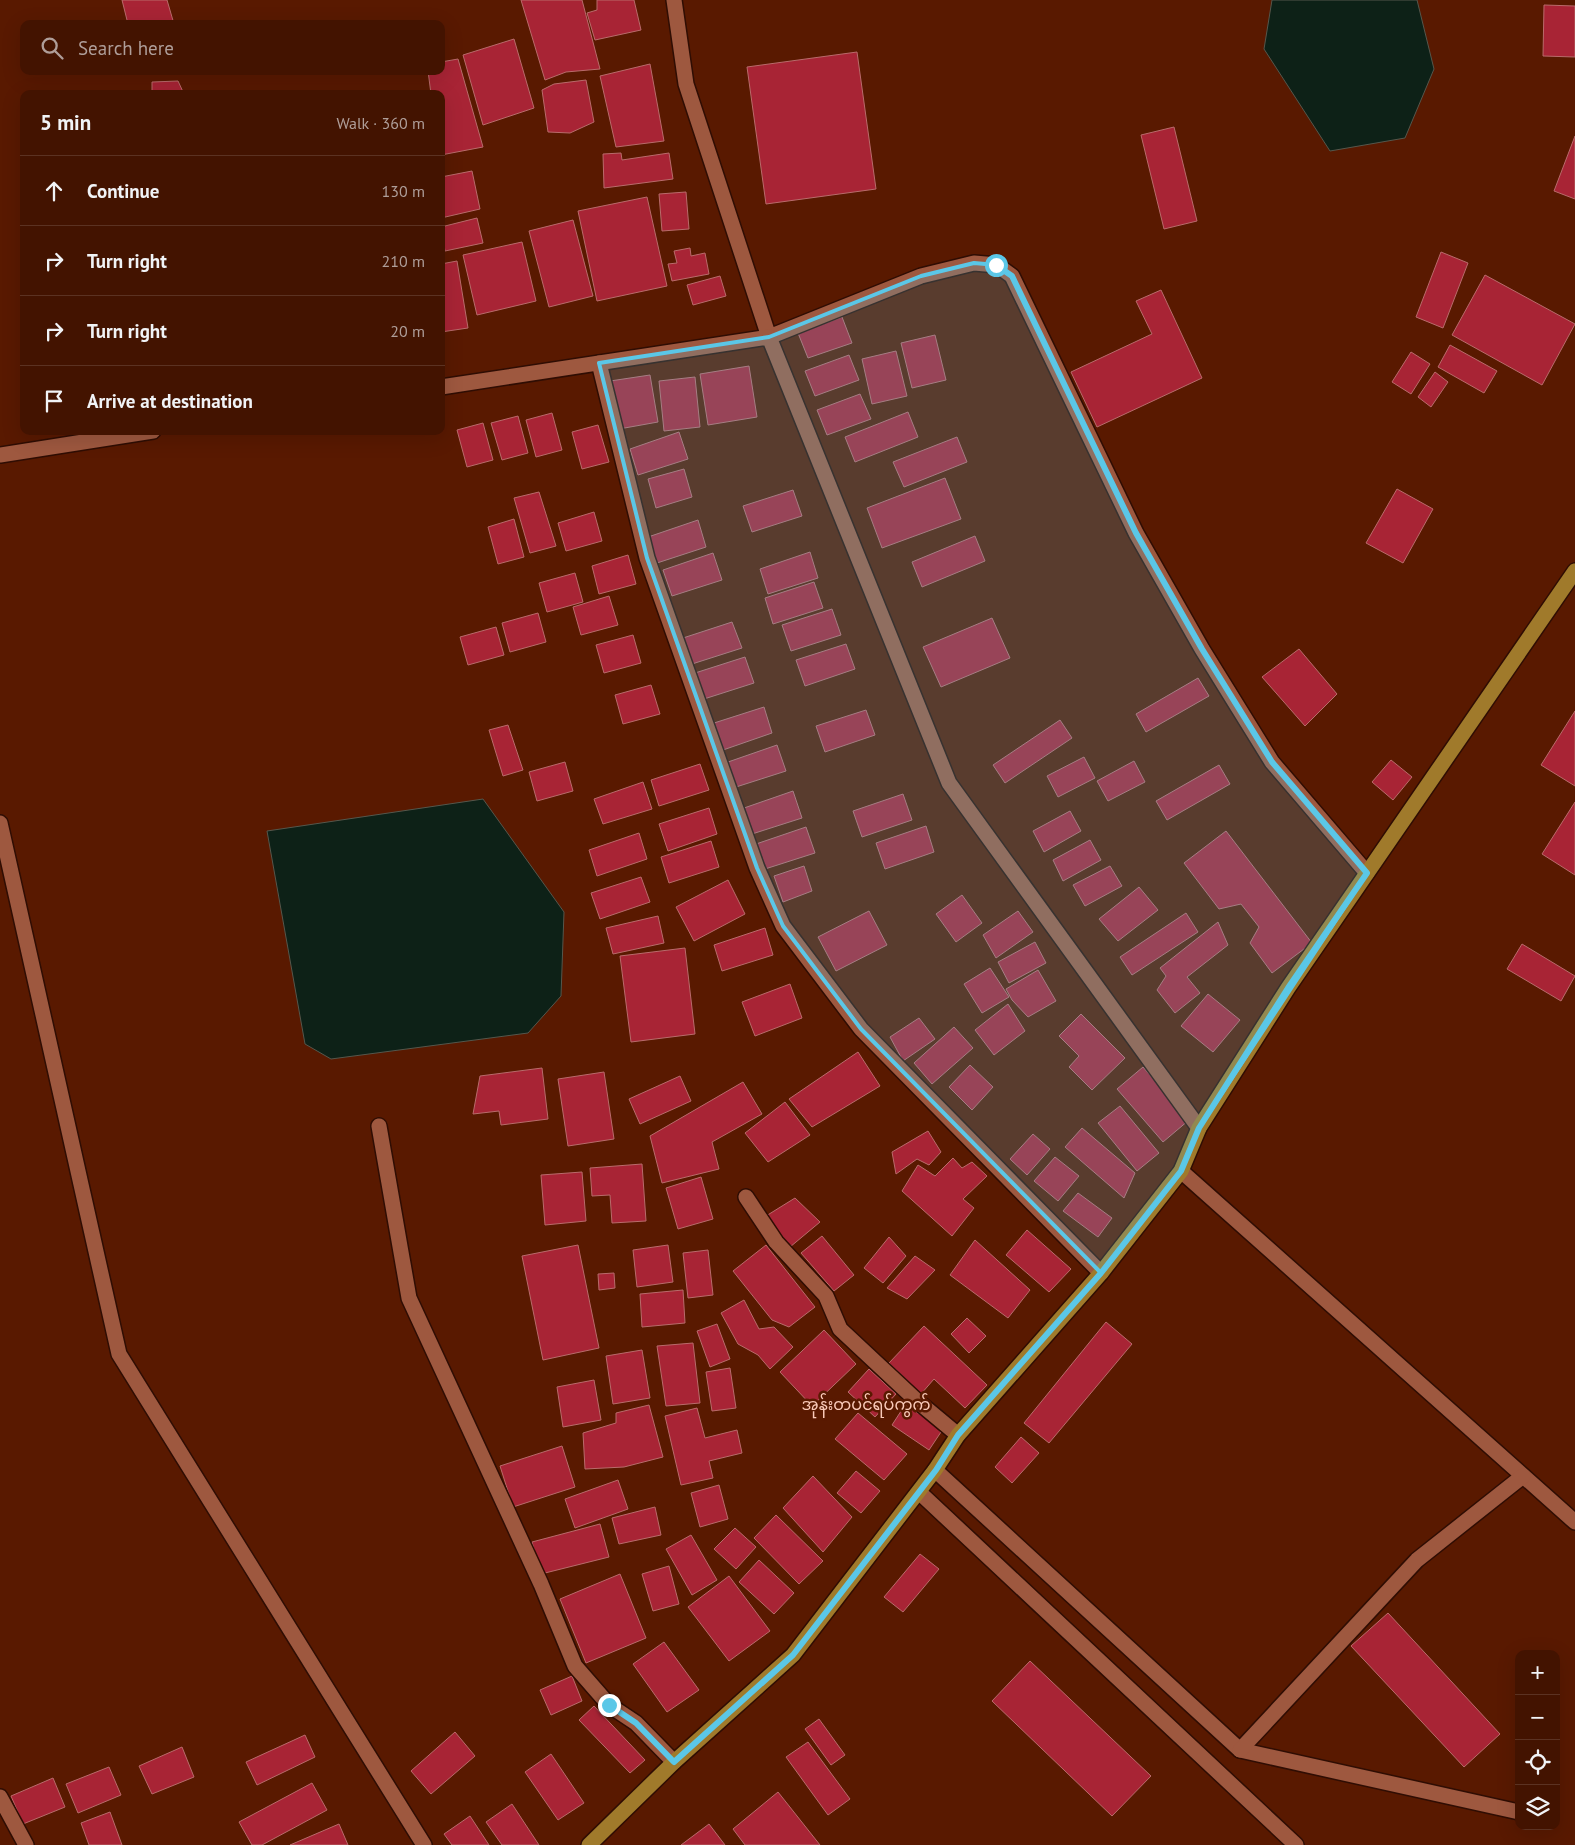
<!DOCTYPE html>
<meta charset="utf-8">
<style>
:root{--surface:#431300;--page:#4d200f;--text:#f1f3f6;--muted:#af9e99;--line:#5b3222}
body{margin:0;font-family:"PT Sans","Noto Sans Myanmar",sans-serif;background:var(--page);color:var(--text)}
.controls{position:absolute;right:15px;bottom:15px;display:grid;overflow:hidden;border-radius:10px;box-shadow:0 5px 20px #0002}
.controls button{width:45px;height:45px;display:grid;place-items:center;padding:0;border:0;border-bottom:1px solid var(--line);background:var(--surface);color:var(--text);font:25px sans-serif}
.stop{position:absolute;width:15px;height:15px;margin:-11px;border:4px solid #5bc7e7;border-radius:50%;background:#fff}
.stop.end{background:#5bc7e7;border-color:#fff;box-shadow:0 1px 5px #0008}
.list{margin:0;padding:0;list-style:none}
h2{display:flex;justify-content:space-between;align-items:center;height:65px;margin:0;padding:0 20px;font-size:21px}
h2 small{font-size:16px;font-weight:400;color:var(--muted)}
.list li{display:grid;grid-template-columns:32px 1fr auto;gap:15px;align-items:center;box-sizing:border-box;height:70px;padding:0 20px;border-top:1px solid var(--line)}
.list b{display:block;font-size:19px;white-space:nowrap}
.list em{font-size:16px;font-style:normal;color:var(--muted)}
.icon{flex:none;width:28px;height:28px;fill:none;stroke:currentColor;stroke-width:2;stroke-linecap:round;stroke-linejoin:round}
.map{position:relative;flex:none;width:1575px;height:1845px;overflow:hidden}
.search{position:absolute;background:var(--surface);box-shadow:0 5px 20px #0002;left:20px;top:20px;width:425px;height:55px;display:flex;align-items:center;gap:12px;box-sizing:border-box;padding:0 18px;border-radius:10px;color:var(--muted);font-size:19px}
.panel{position:absolute;background:var(--surface);box-shadow:0 5px 20px #0002;left:20px;top:90px;width:425px;height:345px;border-radius:10px}
.map>svg:first-child{display:block}
.water{fill:#0d2117;stroke:#55574c}
.building{fill:#a82435;stroke:#b96b6b}
.lines{fill:none;stroke-linecap:round;stroke-linejoin:round}
.minor-casing{stroke:#2f0d03;stroke-width:18}
.major-casing{stroke:#2f0d03;stroke-width:18}
.minor{stroke:#9e583f;stroke-width:15}
.major{stroke:#a07a2b;stroke-width:15}
.route{stroke:#5bc7e7;stroke-width:6}
.marked{fill:#5bc7e7;fill-opacity:0.2;stroke:#5bc7e7;stroke-width:4;stroke-linejoin:round}
.labels{text-anchor:middle;stroke-width:5;stroke-linejoin:round;paint-order:stroke}
.quarter-label{font-size:16px;fill:#facab9;stroke:#591900}
</style>
<div class="map">
<svg width="1575" height="1845" viewBox="0 0 1575 1845">
<rect width="100%" height="100%" fill="#591900"/>
<g class="water">
<path d="M1272,0H1417L1434,69L1405,138L1330,151L1264,49Z"/>
<path d="M483,799L564,912L561,996L528,1033L331,1059L305,1044L267,831Z"/>
</g>
<g class="building">
<path d="M122,0H167L174,24H128Z"/>
<path d="M521,0H582L600,69L566,72L545,80Z"/>
<path d="M597,0H634L641,30L595,40L587,13L597,10Z"/>
<path d="M1544,5L1575,6V57L1543,56Z"/>
<path d="M514,39L534,108L483,125L463,55Z"/>
<path d="M857,52L876,189L766,204L747,67Z"/>
<path d="M458,59L483,147L441,155V94H431L428,71H441V62Z"/>
<path d="M650,64L664,141L616,147L600,76Z"/>
<path d="M586,80L594,122L570,133L548,132L542,90L554,84Z"/>
<path d="M178,81L184,94H152V82Z"/>
<path d="M1174,127L1197,221L1164,229L1141,135Z"/>
<path d="M1575,136V199L1554,191Z"/>
<path d="M621,153L622,160L669,153L673,179L604,188L603,154Z"/>
<path d="M472,171L480,209L441,218V177Z"/>
<path d="M686,192L689,229L662,231L659,194Z"/>
<path d="M647,197L667,286L597,301L578,211Z"/>
<path d="M477,218L483,243L445,251L441,227Z"/>
<path d="M573,220L593,296L549,307L529,231Z"/>
<path d="M522,242L536,301L477,315L463,255Z"/>
<path d="M690,248L691,256L705,253L709,274L672,281L668,264L677,263L674,251Z"/>
<path d="M1441,252L1468,263L1443,328L1416,317Z"/>
<path d="M457,261L468,328L441,332V264Z"/>
<path d="M1485,275L1575,324L1542,385L1452,335Z"/>
<path d="M720,276L726,296L693,305L687,285Z"/>
<path d="M1161,290L1202,378L1097,427L1071,372L1152,334L1136,301Z"/>
<path d="M842,317L852,343L808,358L798,333Z"/>
<path d="M935,335L946,380L912,388L901,343Z"/>
<path d="M1450,345L1497,371L1484,393L1438,367Z"/>
<path d="M896,351L907,396L872,404L862,359Z"/>
<path d="M1411,352L1430,364L1411,394L1392,382Z"/>
<path d="M849,355L859,380L815,396L805,371Z"/>
<path d="M749,366L757,417L708,425L700,374Z"/>
<path d="M1435,372L1448,382L1431,407L1418,397Z"/>
<path d="M650,375L658,422L619,429L610,381Z"/>
<path d="M695,377L700,427L664,431L659,381Z"/>
<path d="M860,394L871,419L827,435L817,410Z"/>
<path d="M908,412L918,437L855,462L845,437Z"/>
<path d="M552,413L562,450L536,457L526,420Z"/>
<path d="M518,416L528,453L502,460L491,423Z"/>
<path d="M483,423L493,460L467,467L457,430Z"/>
<path d="M598,425L609,462L582,469L572,432Z"/>
<path d="M679,432L688,459L638,475L630,449Z"/>
<path d="M957,437L967,462L904,487L893,462Z"/>
<path d="M684,469L692,497L656,508L648,479Z"/>
<path d="M945,478L961,519L882,548L867,508Z"/>
<path d="M1397,489L1433,509L1403,563L1366,543Z"/>
<path d="M793,490L802,516L752,532L743,506Z"/>
<path d="M539,492L556,546L530,553L514,498Z"/>
<path d="M594,512L602,541L566,551L558,523Z"/>
<path d="M514,519L524,557L498,564L488,527Z"/>
<path d="M698,520L706,547L657,563L648,537Z"/>
<path d="M975,536L985,561L922,587L912,562Z"/>
<path d="M810,552L818,578L768,594L760,569Z"/>
<path d="M713,553L722,580L672,596L663,570Z"/>
<path d="M628,555L636,584L599,594L592,566Z"/>
<path d="M575,573L583,602L547,612L539,583Z"/>
<path d="M814,582L823,608L773,624L765,598Z"/>
<path d="M609,596L618,625L581,635L573,607Z"/>
<path d="M832,609L841,635L791,651L782,625Z"/>
<path d="M538,613L546,642L510,652L502,623Z"/>
<path d="M992,618L1010,658L941,687L923,647Z"/>
<path d="M732,622L742,648L692,664L683,638Z"/>
<path d="M496,627L504,655L468,665L460,637Z"/>
<path d="M633,635L641,663L604,673L596,645Z"/>
<path d="M846,644L855,669L805,686L796,660Z"/>
<path d="M1299,649L1337,694L1305,726L1262,677Z"/>
<path d="M745,657L754,683L704,699L695,673Z"/>
<path d="M1198,678L1209,696L1146,732L1136,714Z"/>
<path d="M651,685L660,714L623,724L615,695Z"/>
<path d="M764,707L772,733L723,750L714,723Z"/>
<path d="M866,710L875,735L825,752L816,726Z"/>
<path d="M1575,711V786L1541,765Z"/>
<path d="M1060,720L1072,738L1005,783L993,765Z"/>
<path d="M508,725L523,770L503,776L489,730Z"/>
<path d="M777,745L786,771L736,787L728,762Z"/>
<path d="M1084,757L1095,778L1058,797L1047,776Z"/>
<path d="M1391,760L1412,777L1393,800L1372,782Z"/>
<path d="M1134,761L1145,782L1108,801L1097,781Z"/>
<path d="M565,762L573,791L537,801L529,772Z"/>
<path d="M700,764L709,790L659,806L651,780Z"/>
<path d="M1219,765L1230,784L1167,820L1156,801Z"/>
<path d="M643,782L652,809L603,824L594,799Z"/>
<path d="M793,791L802,818L752,834L744,808Z"/>
<path d="M903,794L912,820L862,837L853,811Z"/>
<path d="M1575,802V875L1542,854Z"/>
<path d="M709,808L717,834L668,851L659,824Z"/>
<path d="M1070,811L1081,831L1044,852L1033,831Z"/>
<path d="M926,826L934,852L885,869L876,843Z"/>
<path d="M806,827L815,853L765,869L756,844Z"/>
<path d="M1226,831L1312,943L1272,973L1250,943L1259,927L1241,904L1219,909L1184,863Z"/>
<path d="M639,833L647,859L597,876L589,850Z"/>
<path d="M1090,840L1101,860L1063,881L1053,860Z"/>
<path d="M711,841L719,867L669,883L661,857Z"/>
<path d="M804,866L812,891L783,902L774,876Z"/>
<path d="M1110,866L1122,886L1085,906L1073,885Z"/>
<path d="M641,877L650,902L600,919L591,893Z"/>
<path d="M728,880L745,914L694,941L676,907Z"/>
<path d="M1139,887L1158,910L1118,941L1099,919Z"/>
<path d="M962,895L982,923L956,942L936,914Z"/>
<path d="M869,911L887,945L836,971L818,937Z"/>
<path d="M1018,911L1033,932L996,958L983,935Z"/>
<path d="M1186,913L1198,932L1132,975L1120,957Z"/>
<path d="M658,916L664,943L613,954L606,928Z"/>
<path d="M1218,922L1228,945L1187,977L1200,993L1175,1013L1157,990L1166,976L1160,968Z"/>
<path d="M765,928L773,955L722,971L714,945Z"/>
<path d="M1035,942L1046,963L1009,983L998,962Z"/>
<path d="M1522,944L1575,976L1561,1001L1507,969Z"/>
<path d="M685,948L695,1034L631,1042L620,956Z"/>
<path d="M990,968L1009,997L982,1013L964,984Z"/>
<path d="M1038,970L1056,1001L1028,1017L1012,1000L1006,989Z"/>
<path d="M790,984L802,1018L755,1036L742,1002Z"/>
<path d="M1208,994L1240,1020L1213,1052L1181,1026Z"/>
<path d="M1008,1004L1025,1031L994,1055L975,1030Z"/>
<path d="M1081,1014L1125,1058L1092,1090L1069,1067L1079,1056L1059,1036Z"/>
<path d="M919,1018L935,1039L903,1061L890,1037Z"/>
<path d="M954,1027L973,1048L932,1084L914,1063Z"/>
<path d="M858,1052L880,1086L812,1127L789,1099Z"/>
<path d="M970,1065L993,1087L972,1110L949,1087Z"/>
<path d="M1143,1067L1189,1120L1163,1142L1117,1089Z"/>
<path d="M542,1068L548,1119L501,1125L499,1111L473,1114L480,1076Z"/>
<path d="M604,1072L614,1139L568,1146L558,1079Z"/>
<path d="M680,1076L691,1101L640,1124L629,1099Z"/>
<path d="M743,1082L762,1114L712,1142L719,1169L662,1183L650,1136Z"/>
<path d="M785,1102L810,1135L768,1162L745,1133Z"/>
<path d="M1120,1106L1159,1153L1137,1171L1098,1123Z"/>
<path d="M1082,1128L1135,1173L1124,1198L1065,1147Z"/>
<path d="M928,1131L941,1152L929,1165L917,1159L896,1174L892,1152Z"/>
<path d="M1033,1134L1050,1149L1027,1175L1010,1159Z"/>
<path d="M1055,1157L1079,1176L1058,1201L1034,1181Z"/>
<path d="M953,1158L962,1168L972,1162L987,1176L963,1199L974,1208L952,1236L902,1191L918,1165L935,1176Z"/>
<path d="M642,1164L646,1221L612,1223L610,1195L592,1196L590,1168Z"/>
<path d="M582,1172L586,1221L545,1225L541,1175Z"/>
<path d="M701,1177L713,1219L678,1229L666,1188Z"/>
<path d="M1078,1193L1112,1218L1098,1237L1063,1211Z"/>
<path d="M795,1198L820,1222L790,1247L766,1216Z"/>
<path d="M1027,1230L1071,1269L1049,1292L1006,1255Z"/>
<path d="M822,1236L854,1275L834,1291L801,1253Z"/>
<path d="M889,1237L906,1256L883,1283L864,1268Z"/>
<path d="M975,1240L1030,1290L1008,1318L950,1275Z"/>
<path d="M578,1245L599,1348L543,1360L522,1256Z"/>
<path d="M668,1245L673,1282L637,1287L633,1250Z"/>
<path d="M766,1245L815,1307L789,1327L772,1320L733,1271Z"/>
<path d="M708,1250L713,1295L688,1298L683,1253Z"/>
<path d="M915,1256L935,1270L907,1299L887,1288Z"/>
<path d="M614,1273L615,1288L599,1290L598,1274Z"/>
<path d="M683,1290L685,1323L642,1327L640,1294Z"/>
<path d="M744,1300L759,1329L774,1327L793,1347L770,1369L758,1355L738,1344L721,1313Z"/>
<path d="M967,1318L986,1336L969,1353L951,1334Z"/>
<path d="M1106,1322L1132,1344L1049,1443L1024,1423Z"/>
<path d="M717,1324L730,1359L710,1367L697,1331Z"/>
<path d="M924,1326L987,1385L965,1408L934,1379L921,1394L889,1363Z"/>
<path d="M824,1330L856,1364L812,1406L780,1372Z"/>
<path d="M693,1343L700,1403L666,1406L657,1346Z"/>
<path d="M642,1350L650,1398L613,1404L606,1356Z"/>
<path d="M730,1368L736,1408L712,1411L706,1372Z"/>
<path d="M869,1369L896,1394L875,1417L848,1392Z"/>
<path d="M594,1380L601,1420L563,1427L557,1387Z"/>
<path d="M649,1405L663,1457L624,1467L585,1469L583,1433L616,1423V1413Z"/>
<path d="M905,1405L943,1429L929,1450L892,1425Z"/>
<path d="M697,1408L705,1438L737,1430L742,1453L709,1461L713,1478L681,1485L665,1416Z"/>
<path d="M858,1413L907,1454L884,1480L835,1439Z"/>
<path d="M1021,1437L1039,1453L1012,1483L995,1467Z"/>
<path d="M562,1446L575,1487L513,1507L500,1466Z"/>
<path d="M856,1471L880,1491L861,1513L837,1493Z"/>
<path d="M813,1476L852,1517L823,1552L783,1508Z"/>
<path d="M618,1480L628,1509L575,1528L565,1499Z"/>
<path d="M719,1485L728,1519L700,1527L691,1493Z"/>
<path d="M655,1507L661,1535L619,1544L612,1518Z"/>
<path d="M776,1515L823,1561L799,1584L754,1538Z"/>
<path d="M600,1524L609,1557L541,1574L532,1542Z"/>
<path d="M735,1528L756,1547L736,1569L714,1549Z"/>
<path d="M691,1535L717,1580L692,1595L666,1549Z"/>
<path d="M920,1554L939,1569L903,1612L884,1597Z"/>
<path d="M759,1560L794,1593L774,1614L739,1582Z"/>
<path d="M669,1566L679,1604L653,1611L642,1574Z"/>
<path d="M620,1574L646,1638L586,1663L560,1599Z"/>
<path d="M729,1576L770,1631L729,1661L688,1607Z"/>
<path d="M1388,1613L1500,1734L1464,1767L1351,1646Z"/>
<path d="M664,1642L699,1690L667,1712L633,1664Z"/>
<path d="M1030,1661L1151,1776L1112,1816L992,1701Z"/>
<path d="M572,1676L582,1701L551,1715L540,1690Z"/>
<path d="M594,1706L645,1760L630,1773L579,1720Z"/>
<path d="M819,1719L845,1755L831,1765L805,1729Z"/>
<path d="M455,1732L475,1756L431,1794L411,1771Z"/>
<path d="M305,1735L315,1757L257,1785L246,1762Z"/>
<path d="M808,1742L850,1799L828,1815L786,1757Z"/>
<path d="M182,1747L194,1777L152,1794L139,1766Z"/>
<path d="M551,1754L584,1803L558,1820L525,1772Z"/>
<path d="M109,1767L121,1795L78,1813L66,1784Z"/>
<path d="M53,1778L65,1807L23,1824L11,1796Z"/>
<path d="M312,1783L327,1810L262,1845H252L239,1822Z"/>
<path d="M778,1792L820,1845H745L733,1829Z"/>
<path d="M512,1804L539,1845H502L486,1822Z"/>
<path d="M110,1812L122,1845H89L81,1823Z"/>
<path d="M470,1816L489,1845H452L444,1834Z"/>
<path d="M339,1824L348,1845H290Z"/>
<path d="M709,1824L725,1845H681Z"/>
</g>
<g class="lines">
<g class="minor-casing">
<g id="minor">
<path d="M674,0L686,84L769,337L921,276L974,263L997,265L1012,276L1136,533L1202,649L1272,762L1367,873"/>
<path d="M599,363L647,558L757,868L783,926L861,1029L1101,1273"/>
<path d="M441,387L769,337L949,783L1199,1128"/>
<path d="M0,455L153,431"/>
<path d="M0,823L119,1354L424,1845"/>
<path d="M379,1126L409,1298L541,1584L575,1666L609,1705L636,1723L674,1762"/>
<path d="M1181,1171L1575,1522"/>
<path d="M746,1197L776,1242L826,1296L840,1329L916,1400L958,1435"/>
<path d="M935,1470L1240,1750L1519,1812"/>
<path d="M919,1492L1296,1845"/>
<path d="M1240,1750L1417,1560L1523,1476"/>
<path d="M0,1797L26,1845"/>
</g>
</g>
<g class="major-casing">
<path id="major" d="M589,1845L674,1762L793,1655L935,1470L958,1435L1101,1273L1181,1171L1199,1128L1288,988L1575,571"/>
</g>
<use href="#minor" class="minor"/>
<use href="#major" class="major"/>
</g>
<g class="lines">
<path class="route" d="M609,1705L636,1723L674,1762L793,1655L936,1470L958,1435L1101,1273L1181,1171L1199,1128L1288,988L1367,873L1272,762L1202,649L1136,533L1012,276L996,265"/>
</g>
<path class="marked" d="M974,263L997,265L1012,276L1136,533L1202,649L1272,762L1367,873L1199,1128L1181,1171L1101,1273L861,1029L783,926L757,868L647,558L599,363L769,337L921,276Z"/>
<g class="labels">
<g class="quarter-label">
<text x="866" y="1410">အုန်းတပင်ရပ်ကွက်</text>
</g>
</g>
</svg>
<div class="controls">
<button>+</button>
<button>−</button>
<button><svg class="icon" aria-label="locate" viewBox="0 0 24 24"><circle cx="12" cy="12" r="6"/><path d="M12 2v4M12 18v4M2 12h4M18 12h4"/></svg></button>
<button><svg class="icon" aria-label="layers" viewBox="0 0 24 24"><path d="M12 4l9 5-9 5-9-5zM3 14l9 5 9-5"/></svg></button>
</div>
<div class="stop" style="left:996px;top:265px"></div>
<div class="stop end" style="left:609px;top:1705px"></div>
<div class="search"><svg class="icon" aria-label="search" viewBox="0 0 24 24"><circle cx="10" cy="10" r="6"/><path d="M15 15l6 6"/></svg>Search here</div>
<section class="panel">
<h2>5 min<small>Walk · 360 m</small></h2>
<ul class="list">
<li><svg class="icon" aria-label="ahead" viewBox="0 0 24 24"><path d="M12 20V5M6 11l6-6 6 6"/></svg><div><b>Continue</b></div><em>130 m</em></li>
<li><svg class="icon" aria-label="right" viewBox="0 0 24 24"><path d="M7 20v-9h11M14 6l5 5-5 5"/></svg><div><b>Turn right</b></div><em>210 m</em></li>
<li><svg class="icon" aria-label="right" viewBox="0 0 24 24"><path d="M7 20v-9h11M14 6l5 5-5 5"/></svg><div><b>Turn right</b></div><em>20 m</em></li>
<li><svg class="icon" aria-label="arrive" viewBox="0 0 24 24"><path d="M6 21V4h12l-3 4 3 4H6"/></svg><div><b>Arrive at destination</b></div></li>
</ul>
</section>
</div>
